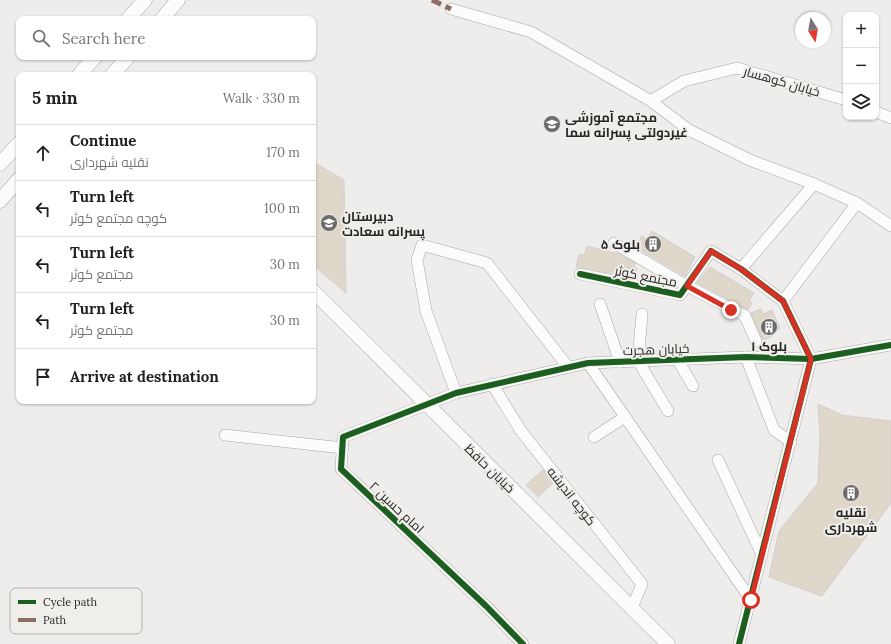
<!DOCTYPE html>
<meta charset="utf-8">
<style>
:root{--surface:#fff;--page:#f2f2f2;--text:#202124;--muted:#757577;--line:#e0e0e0}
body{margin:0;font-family:Lora,Cairo,serif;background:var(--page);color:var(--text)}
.controls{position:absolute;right:12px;top:12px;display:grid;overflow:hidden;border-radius:8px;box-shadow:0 1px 3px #0004}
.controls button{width:36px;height:36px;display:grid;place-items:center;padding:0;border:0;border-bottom:1px solid var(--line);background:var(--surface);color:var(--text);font:20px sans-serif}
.compass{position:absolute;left:795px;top:12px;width:36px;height:36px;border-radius:50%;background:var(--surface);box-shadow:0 1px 3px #0004;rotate:169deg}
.stop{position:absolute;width:12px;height:12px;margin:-9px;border:3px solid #d93025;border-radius:50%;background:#fff}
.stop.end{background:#d93025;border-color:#fff;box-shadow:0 1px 4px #0008}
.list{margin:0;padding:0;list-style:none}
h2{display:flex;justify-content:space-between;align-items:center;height:52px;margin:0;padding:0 16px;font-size:17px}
h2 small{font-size:13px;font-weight:400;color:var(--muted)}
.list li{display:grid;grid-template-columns:26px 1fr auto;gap:12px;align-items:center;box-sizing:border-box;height:56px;padding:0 16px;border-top:1px solid var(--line)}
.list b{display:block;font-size:15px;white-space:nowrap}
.list p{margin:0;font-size:13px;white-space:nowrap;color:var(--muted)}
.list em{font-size:13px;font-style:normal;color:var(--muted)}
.icon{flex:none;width:22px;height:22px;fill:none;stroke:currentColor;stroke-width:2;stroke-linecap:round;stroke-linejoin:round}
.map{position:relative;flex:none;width:891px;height:644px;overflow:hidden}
.search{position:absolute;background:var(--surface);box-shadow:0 1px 3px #0004;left:16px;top:16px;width:300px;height:44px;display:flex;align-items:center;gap:10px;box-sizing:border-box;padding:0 14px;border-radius:8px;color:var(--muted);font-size:15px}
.panel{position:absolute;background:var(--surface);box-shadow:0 1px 3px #0004;left:16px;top:72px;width:300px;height:332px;border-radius:8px}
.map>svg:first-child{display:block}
.building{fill:#dfd7ca;stroke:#d1d0cf}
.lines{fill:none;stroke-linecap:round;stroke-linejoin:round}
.minor-casing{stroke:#a8a7a6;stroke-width:12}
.major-casing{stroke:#a8a7a6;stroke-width:15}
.minor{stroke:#fcfcfc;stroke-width:11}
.major{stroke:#fcfcfc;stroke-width:14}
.quiet{stroke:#8d6e63;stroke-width:5;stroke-dasharray:10 5;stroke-linecap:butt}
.cycleway-casing{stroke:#efeeeb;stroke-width:8}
.cycleway{stroke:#1b5e20;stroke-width:6}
.route{stroke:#d93025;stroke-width:5}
.labels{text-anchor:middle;stroke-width:4;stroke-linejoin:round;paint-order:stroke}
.street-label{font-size:13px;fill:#282726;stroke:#efeeeb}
.poi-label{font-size:13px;font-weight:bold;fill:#282726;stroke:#efeeeb;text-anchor:start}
.key{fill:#efeeeb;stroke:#b3b2b0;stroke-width:1}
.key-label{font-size:11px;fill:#282726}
</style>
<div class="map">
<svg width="891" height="644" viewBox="0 0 891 644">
<rect width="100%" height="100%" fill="#eeedec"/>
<g class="building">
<path d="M313,162L344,180L346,293L313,265Z"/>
<path d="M652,231L695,257L685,276L635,247L642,236L647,239Z"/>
<path d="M587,246L619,254L635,263L634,268H637L634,278L576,267L579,254L584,255Z"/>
<path d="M710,267L754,293L749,301L752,303L748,310L697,283Z"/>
<path d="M761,309L763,314L772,310L780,329L771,333L772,336L763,341L751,313Z"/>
<path d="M818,404L842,415L891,421V503L822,596L769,577L779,531L818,483L820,433Z"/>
<path d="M543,470L553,483L538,497L526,485Z"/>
</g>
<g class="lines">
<g class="minor-casing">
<g id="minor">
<path d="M451,9L531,32L651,101L689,130L752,161L814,184L857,203L891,226"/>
<path d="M651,101L684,81L737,68L846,100"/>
<path d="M876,112L891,118"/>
<path d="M614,243L687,286L745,316L756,341"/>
<path d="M741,269L814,184"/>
<path d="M580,274L680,295L711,251L741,269L783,301L811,359L739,644"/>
<path d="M783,301L857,203"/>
<path d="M600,304L620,362"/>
<path d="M642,314L638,361L668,411"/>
<path d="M746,357L774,430L791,442"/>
<path d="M677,359L693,386"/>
<path d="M588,363L751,600"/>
<path d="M492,384L521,431L642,584L632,608"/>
<path d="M456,393L426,311L417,260L422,245L487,263L568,367"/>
<path d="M225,435L343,448"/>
<path d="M594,437L625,417"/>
<path d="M718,460L762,555"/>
<path d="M523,644L486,606L341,469L343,437L456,393L588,363L746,357L811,359L891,345"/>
</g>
</g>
<g class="major-casing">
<g id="major">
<path d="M128,19L145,0"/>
<path d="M162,19L178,0"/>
<path d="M79,75L95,57"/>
<path d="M112,75L128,57"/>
<path d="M0,164L19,143"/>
<path d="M0,201L19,179"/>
<path d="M313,291L668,644"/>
</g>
</g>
<use href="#minor" class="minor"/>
<use href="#major" class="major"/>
<path class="quiet" d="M432,0L451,9"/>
<g class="cycleway-casing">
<g id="cycleway">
<path d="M580,274L680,295L711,251L741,269L783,301L811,359L739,644"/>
<path d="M523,644L486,606L341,469L343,437L456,393L588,363L746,357L811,359L891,345"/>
</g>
</g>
<use href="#cycleway" class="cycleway"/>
</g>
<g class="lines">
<path class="route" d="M731,310L687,286L711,251L741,269L783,301L811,359L751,600"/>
</g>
<defs>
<g id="school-disc" transform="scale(0.9)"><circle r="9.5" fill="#6d6c6b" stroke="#efeeeb"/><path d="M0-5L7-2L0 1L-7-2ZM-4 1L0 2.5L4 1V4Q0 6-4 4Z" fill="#fff"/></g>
<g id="building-disc" transform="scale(0.9)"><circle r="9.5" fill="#6d6c6b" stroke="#efeeeb"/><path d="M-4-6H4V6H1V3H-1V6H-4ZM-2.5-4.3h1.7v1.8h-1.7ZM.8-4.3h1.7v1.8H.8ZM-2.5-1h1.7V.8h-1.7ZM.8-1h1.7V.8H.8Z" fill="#fff"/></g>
</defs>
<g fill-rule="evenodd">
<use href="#school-disc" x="552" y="124"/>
<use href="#school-disc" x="329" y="223"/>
<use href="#building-disc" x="653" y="244"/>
<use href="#building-disc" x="769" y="327"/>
<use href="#building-disc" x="851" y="493"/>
</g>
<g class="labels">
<g class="street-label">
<text transform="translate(782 81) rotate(16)" y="5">خیابان کوهسار</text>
<text transform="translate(646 276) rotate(11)" y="5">مجتمع کوثر</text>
<text transform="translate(656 349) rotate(-2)" y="5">خیابان هجرت</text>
<text transform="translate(490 468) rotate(44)" y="5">خیابان حافظ</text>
<text transform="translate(572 496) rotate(52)" y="5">کوچه اندیشه</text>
<text transform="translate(397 507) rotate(43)" y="5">امام حسین ۲</text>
</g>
<g class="poi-label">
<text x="565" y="122">مجتمع آموزشی<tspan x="565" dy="15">غیردولتی پسرانه سما</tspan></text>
<text x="342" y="221">دبیرستان<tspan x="342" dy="15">پسرانه سعادت</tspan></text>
<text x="640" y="249" text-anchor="end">بلوک ۵</text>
<text x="769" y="351" text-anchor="middle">بلوک ۱</text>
<text x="851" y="517" text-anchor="middle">نقلیه<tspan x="851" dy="15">شهرداری</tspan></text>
</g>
</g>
<rect x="10" y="588" width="132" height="46" rx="6" class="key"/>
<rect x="18" y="600" width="18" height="4" fill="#1b5e20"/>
<rect x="18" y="618" width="18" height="4" fill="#8d6e63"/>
<g class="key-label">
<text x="43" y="606">Cycle path</text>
<text x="43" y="624">Path</text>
</g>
</svg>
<div class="controls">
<button>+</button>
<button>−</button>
<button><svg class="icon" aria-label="layers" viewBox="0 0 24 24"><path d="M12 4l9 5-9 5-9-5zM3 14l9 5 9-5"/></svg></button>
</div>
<svg class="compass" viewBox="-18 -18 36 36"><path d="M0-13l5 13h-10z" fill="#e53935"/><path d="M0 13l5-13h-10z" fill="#757577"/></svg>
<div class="stop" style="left:751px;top:600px"></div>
<div class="stop end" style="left:731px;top:310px"></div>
<div class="search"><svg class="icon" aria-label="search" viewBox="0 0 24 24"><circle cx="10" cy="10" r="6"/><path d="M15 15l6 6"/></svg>Search here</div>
<section class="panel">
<h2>5 min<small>Walk · 330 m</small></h2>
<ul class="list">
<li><svg class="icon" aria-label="ahead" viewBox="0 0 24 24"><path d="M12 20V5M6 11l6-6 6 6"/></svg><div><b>Continue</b><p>نقلیه شهرداری</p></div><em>170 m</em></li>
<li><svg class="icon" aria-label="left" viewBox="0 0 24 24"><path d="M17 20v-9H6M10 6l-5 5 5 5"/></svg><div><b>Turn left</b><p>کوچه مجتمع کوثر</p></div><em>100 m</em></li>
<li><svg class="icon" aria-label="left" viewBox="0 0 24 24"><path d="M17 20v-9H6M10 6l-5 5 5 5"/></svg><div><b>Turn left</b><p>مجتمع کوثر</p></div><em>30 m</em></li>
<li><svg class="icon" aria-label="left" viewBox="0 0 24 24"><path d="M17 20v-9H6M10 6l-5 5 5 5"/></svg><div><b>Turn left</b><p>مجتمع کوثر</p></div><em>30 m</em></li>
<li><svg class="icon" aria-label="arrive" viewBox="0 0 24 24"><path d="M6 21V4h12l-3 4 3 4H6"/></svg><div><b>Arrive at destination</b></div></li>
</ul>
</section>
</div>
